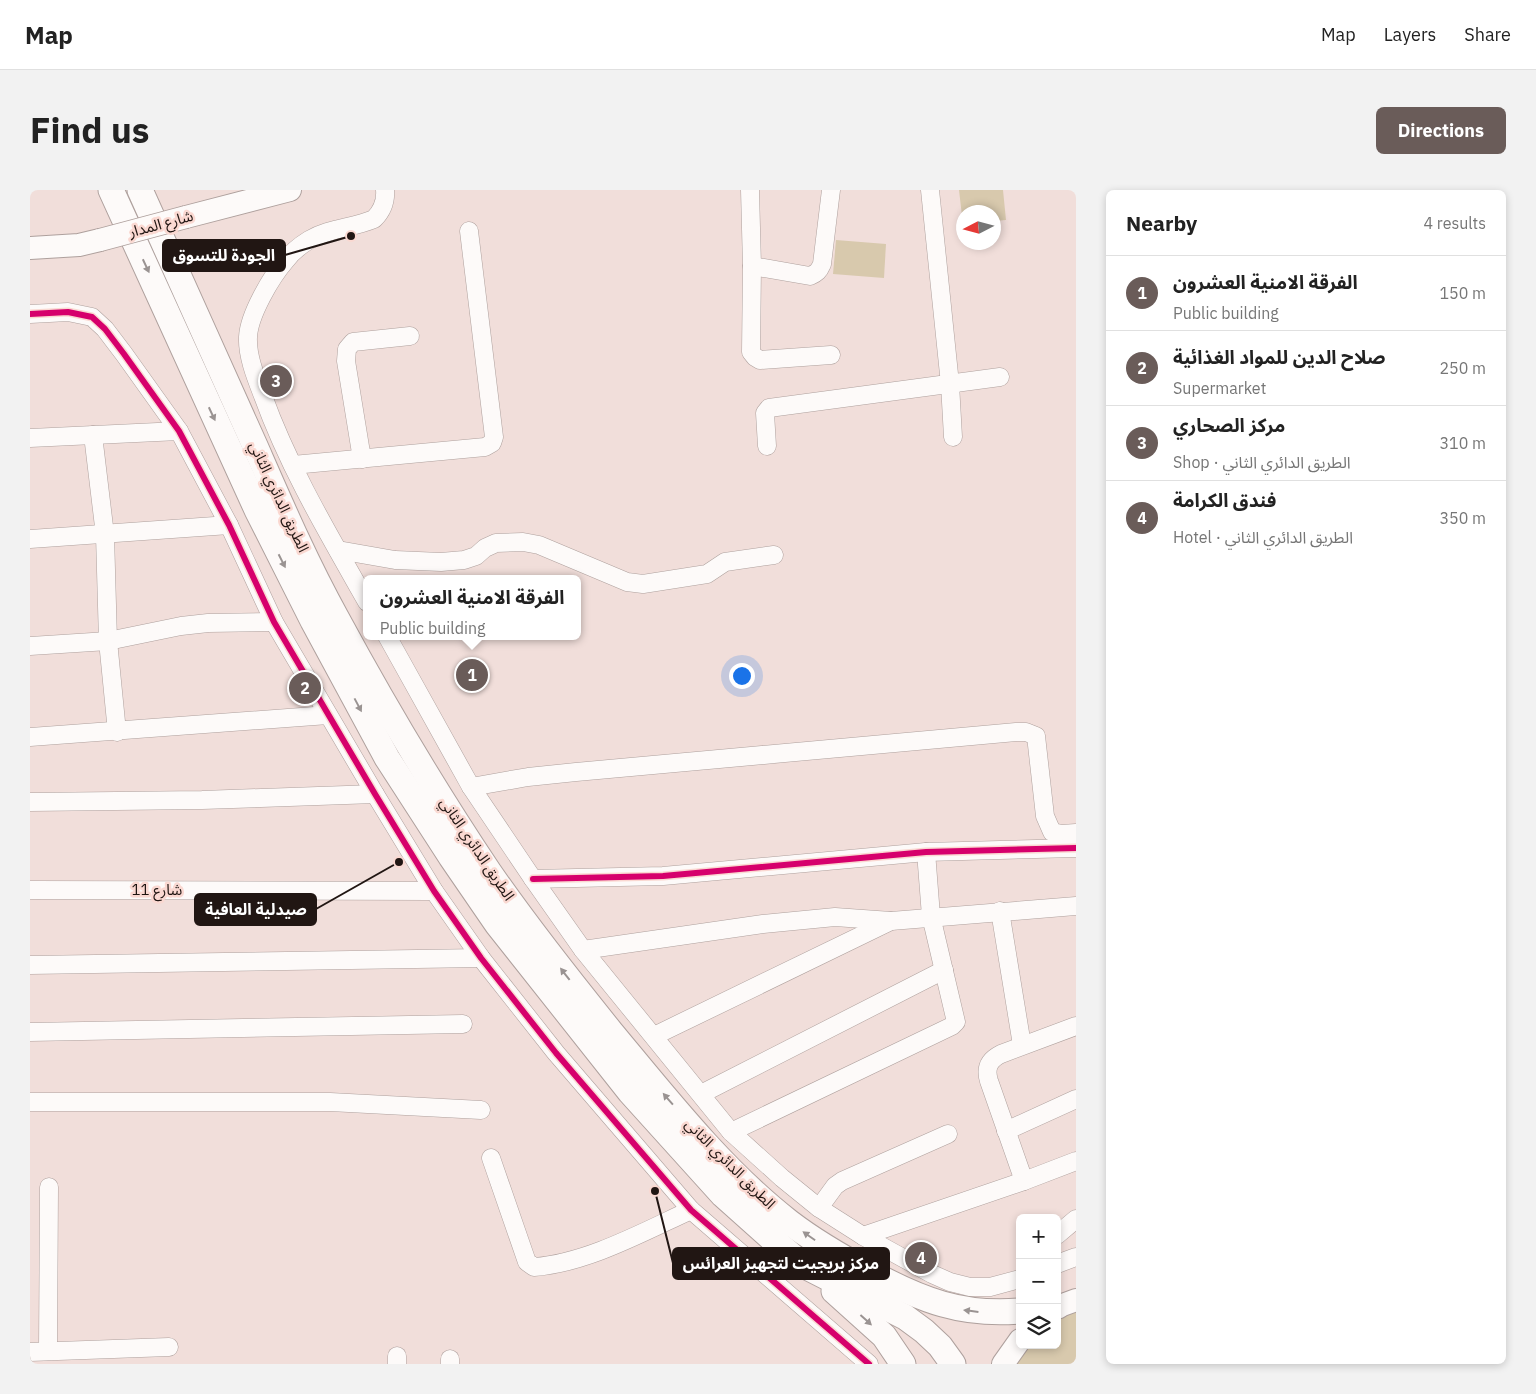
<!DOCTYPE html>
<meta charset="utf-8">
<style>
:root{--surface:#fff;--page:#f2f2f2;--text:#222;--muted:#767676;--line:#e0e0e0;--accent:#6a5c59}
body{margin:0;font-family:"IBM Plex Sans","Noto Sans Arabic",sans-serif;background:var(--page);color:var(--text)}
.controls{position:absolute;right:15px;bottom:15px;display:grid;overflow:hidden;border-radius:8px;box-shadow:0 2px 8px #0003}
.controls button{width:45px;height:45px;display:grid;place-items:center;padding:0;border:0;border-bottom:1px solid var(--line);background:var(--surface);color:var(--text);font:25px sans-serif}
.compass{position:absolute;left:926px;top:15px;width:45px;height:45px;border-radius:50%;background:var(--surface);box-shadow:0 2px 8px #0003;rotate:264deg}
.you{position:absolute;left:711px;top:485px;width:18px;height:18px;margin:-12px;border:4px solid #fff;border-radius:50%;background:#1a73e8;box-shadow:0 0 0 8px #1a73e833}
.badge{display:grid;place-items:center;width:32px;height:32px;border-radius:50%;background:var(--accent);color:#fff;font-size:16px;font-weight:700}
.pin{position:absolute;translate:-50% -50%;border:2px solid #fff;box-shadow:0 1px 5px #0006}
.popup{position:absolute;left:333px;top:385px;width:218px;height:65px;box-sizing:border-box;display:grid;place-content:center;border-radius:8px;background:var(--surface);filter:drop-shadow(0 1px 4px #0005);font-size:16px;white-space:nowrap;color:var(--muted)}
.popup b{font-size:19px;color:var(--text)}
.popup::after{content:'';position:absolute;left:50%;top:100%;margin-left:-10px;border:10px solid transparent;border-top-color:var(--surface)}
.list{margin:0;padding:0;list-style:none}
h2{display:flex;justify-content:space-between;align-items:center;height:65px;margin:0;padding:0 20px;font-size:21px}
h2 small{font-size:16px;font-weight:400;color:var(--muted)}
.list li{display:grid;grid-template-columns:32px 1fr auto;gap:15px;align-items:center;box-sizing:border-box;height:75px;padding:0 20px;border-top:1px solid var(--line)}
.list b{display:block;font-size:19px;white-space:nowrap}
.list p{margin:0;font-size:16px;white-space:nowrap;color:var(--muted)}
.list em{font-size:16px;font-style:normal;color:var(--muted)}
.icon{flex:none;width:28px;height:28px;fill:none;stroke:currentColor;stroke-width:2;stroke-linecap:round;stroke-linejoin:round}
.map{position:relative;flex:none;width:1046px;height:1174px;overflow:hidden;border-radius:8px}
header{display:flex;align-items:center;gap:30px;box-sizing:border-box;height:70px;padding:0 25px;background:var(--surface);border-bottom:1px solid var(--line)}
header strong{font-size:24px}
nav{display:flex;gap:28px;margin-inline-start:auto;font-size:18px}
.intro{display:flex;align-items:center;justify-content:space-between;box-sizing:border-box;height:120px;padding:0 30px}
h1{margin:0;font-size:35px}
.button{padding:12px 22px;border-radius:8px;background:var(--accent);color:#fff;font-size:18px;font-weight:700}
main{display:flex;gap:30px;padding:0 30px}
aside{flex:1;background:var(--surface);border-radius:8px;box-shadow:0 2px 8px #0003}
.map>svg:first-child{display:block}
.green{fill:#d8c9ad}
.lines{fill:none;stroke-linecap:round;stroke-linejoin:round}
.minor-casing{stroke:#aea09d;stroke-width:19}
.major-casing{stroke:#aea09d;stroke-width:24}
.highway-casing{stroke:#aea09d;stroke-width:27}
.minor{stroke:#fdfaf9;stroke-width:18}
.major{stroke:#fdfaf9;stroke-width:22}
.highway{stroke:#fdfaf9;stroke-width:25}
.major-bridge-casing{stroke:#aea09d;stroke-width:24;stroke-linecap:butt}
.major-bridge{stroke:#fdfaf9;stroke-width:22}
.cycleway-casing{stroke:#fad8d1;stroke-width:9}
.cycleway{stroke:#d6006c;stroke-width:6}
.oneway{fill:#9a9392}
.labels{text-anchor:middle;stroke-width:5;stroke-linejoin:round;paint-order:stroke}
.street-label{font-size:15px;fill:#211613;stroke:#fad8d1}
.leader{fill:none;stroke:#211613;stroke-width:2}
.callout-dot{fill:#211613;stroke:#fad8d1;stroke-width:2}
.callout{fill:#211613;stroke:#211613;stroke-width:2}
.callout-label{font-size:16px;text-anchor:middle;font-weight:bold;fill:#fff}
</style>
<header>
<strong>Map</strong>
<nav><a>Map</a><a>Layers</a><a>Share</a></nav>
</header>
<div class="intro"><h1>Find us</h1><a class="button">Directions</a></div>
<main>
<div class="map">
<svg width="1046" height="1174" viewBox="0 0 1046 1174">
<rect width="100%" height="100%" fill="#f1deda"/>
<g class="green">
<path d="M929,0H973L976,30L964,31V22H934L933,35Z"/>
<path d="M806,50L856,54L854,88L803,84Z"/>
<path d="M1046,1120V1174H983L996,1155H1027V1129Z"/>
</g>
<g class="lines">
<g class="minor-casing">
<g id="minor">
<path d="M720,0L722,76L721,162L725,167L730,170L801,165"/>
<path d="M900,0L920,194L923,247"/>
<path d="M722,76L780,86C787,83 789,81 792,74L801,0"/>
<path d="M0,124L38,122L62,127L75,139L94,164L149,241L199,335L244,432L345,604L404,701L451,768L526,863L661,1020L839,1174"/>
<path d="M63,245L75,345L78,451L87,542"/>
<path d="M0,248L149,241"/>
<path d="M737,256L735,223L739,218L970,187"/>
<path d="M332,269L316,171L317,159L323,152L380,146"/>
<path d="M263,275L455,257L462,253L464,247L439,41"/>
<path d="M0,349L199,335"/>
<path d="M308,360L365,370L411,372L434,370L446,366L455,358L466,353L493,352L509,355L597,392L613,394L677,384L695,372L744,365"/>
<path d="M337,412C299,345 259,278 233,206C226,188 217,166 218,147C219,125 241,87 256,70C262,62 271,55 279,50C299,38 323,38 344,29C352,21 356,12 355,0"/>
<path d="M357,446L441,597L503,689L553,760L701,942L752,988L789,1018L833,1046L902,1084L920,1092L940,1097H960L990,1089"/>
<path d="M0,456L78,451L151,436L178,433L244,432"/>
<path d="M0,547L298,525"/>
<path d="M441,597L498,587L546,582L986,542H996L1006,546L1015,626L1022,642L1032,644L1046,643"/>
<path d="M0,612L172,610L345,604"/>
<path d="M503,689L633,686L896,662L1046,658"/>
<path d="M0,700L404,701"/>
<path d="M970,721L992,855"/>
<path d="M553,760L733,734L805,727L861,731"/>
<path d="M0,775L451,768"/>
<path d="M0,842L433,834"/>
<path d="M624,846L861,731L1046,716"/>
<path d="M671,904L914,780"/>
<path d="M0,912H300L451,920"/>
<path d="M976,941L1046,909"/>
<path d="M701,942L922,836L926,832L901,726L896,662"/>
<path d="M461,968L497,1072L504,1077C557,1073 613,1042 661,1020"/>
<path d="M994,991L959,891C955,878 959,870 971,864L1046,836"/>
<path d="M789,1018L805,996L812,991L918,944"/>
<path d="M1027,1045L1046,1029"/>
<path d="M833,1046L994,991L1046,971"/>
<path d="M1027,1074L1046,1067"/>
<path d="M18,1161L19,997"/>
<path d="M0,1162L139,1157"/>
<path d="M367,1166V1174"/>
<path d="M420,1169V1174"/>
</g>
</g>
<g class="major-casing">
<g id="major">
<path d="M156,27L260,0"/>
<path d="M0,58L49,55L70,50"/>
<path d="M1027,1117L1046,1110"/>
<path d="M973,1174L990,1150"/>
</g>
</g>
<g class="highway-casing">
<g id="highway">
<path d="M81,0L227,320L283,431L357,568L421,667L467,734L600,902L693,1005L740,1047L773,1075L875,1127L894,1141L910,1156L923,1174"/>
<path d="M110,0C149,86 187,172 226,258C251,315 276,373 306,427C353,514 404,600 459,682C497,737 539,790 581,842C635,907 692,980 759,1032C785,1052 813,1068 841,1083C891,1110 932,1126 990,1121"/>
<path d="M804,1101L854,1146L873,1174"/>
<path d="M1027,1116H1028"/>
</g>
</g>
<use href="#minor" class="minor"/>
<use href="#major" class="major"/>
<use href="#highway" class="highway"/>
<g class="major-bridge-casing">
<path id="major-bridge" d="M70,50L156,27"/>
</g>
<use href="#major-bridge" class="major-bridge"/>
<g class="cycleway-casing">
<g id="cycleway">
<path d="M0,124L38,122L62,127L75,139L94,164L149,241L199,335L244,432L345,604L404,701L451,768L526,863L661,1020L839,1174"/>
<path d="M503,689L633,686L896,662L1046,658"/>
</g>
</g>
<use href="#cycleway" class="cycleway"/>
</g>
<defs><path id="oneway-solid" d="M-6-.8H1V-3.2L6.5 0L1 3.2V.8H-6Z" transform="scale(1.25)"/></defs>
<g class="oneway">
<use href="#oneway-solid" transform="translate(116 76) rotate(65)"/>
<use href="#oneway-solid" transform="translate(182 224) rotate(65)"/>
<use href="#oneway-solid" transform="translate(252 371) rotate(63)"/>
<use href="#oneway-solid" transform="translate(328 515) rotate(62)"/>
<use href="#oneway-solid" transform="translate(535 784) rotate(-128)"/>
<use href="#oneway-solid" transform="translate(638 909) rotate(-131)"/>
<use href="#oneway-solid" transform="translate(779 1046) rotate(-145)"/>
<use href="#oneway-solid" transform="translate(941 1121) rotate(-173)"/>
<use href="#oneway-solid" transform="translate(836 1130) rotate(42)"/>
</g>
<g class="labels">
<g class="street-label">
<text transform="translate(131 34) rotate(-15)" y="5">شارع المدار</text>
<text transform="translate(249 307) rotate(65)" y="5">الطريق الدائري الثاني</text>
<text transform="translate(447 659) rotate(56)" y="5">الطريق الدائري الثاني</text>
<text x="127" y="705">شارع 11</text>
<text transform="translate(700 974) rotate(45)" y="5">الطريق الدائري الثاني</text>
</g>
</g>
<path class="leader" d="M321 46L255 65M369 672L286 719M625 1001L643 1073"/>
<g class="callout-dot">
<circle cx="321" cy="46" r="5"/>
<circle cx="369" cy="672" r="5"/>
<circle cx="625" cy="1001" r="5"/>
</g>
<g class="callout">
<rect x="133" y="50" width="122" height="31" rx="5"/>
<rect x="165" y="704" width="121" height="31" rx="5"/>
<rect x="643" y="1058" width="216" height="31" rx="5"/>
</g>
<g class="callout-label">
<text x="194" y="71">الجودة للتسوق</text>
<text x="226" y="725">صيدلية العافية</text>
<text x="751" y="1079">مركز بريجيت لتجهيز العرائس</text>
</g>
</svg>
<div class="controls">
<button>+</button>
<button>−</button>
<button><svg class="icon" aria-label="layers" viewBox="0 0 24 24"><path d="M12 4l9 5-9 5-9-5zM3 14l9 5 9-5"/></svg></button>
</div>
<svg class="compass" viewBox="-18 -18 36 36"><path d="M0-13l5 13h-10z" fill="#e53935"/><path d="M0 13l5-13h-10z" fill="#767676"/></svg>
<div class="you"></div>
<div class="pin badge" style="left:442px;top:485px">1</div>
<div class="popup"><b>الفرقة الامنية العشرون</b>Public building</div>
<div class="pin badge" style="left:275px;top:498px">2</div>
<div class="pin badge" style="left:246px;top:191px">3</div>
<div class="pin badge" style="left:891px;top:1068px">4</div>
</div>
<aside>
<h2>Nearby<small>4 results</small></h2>
<ul class="list">
<li><span class="badge">1</span><div><b>الفرقة الامنية العشرون</b><p>Public building</p></div><em>150 m</em></li>
<li><span class="badge">2</span><div><b>صلاح الدين للمواد الغذائية</b><p>Supermarket</p></div><em>250 m</em></li>
<li><span class="badge">3</span><div><b>مركز الصحاري</b><p>Shop · الطريق الدائري الثاني</p></div><em>310 m</em></li>
<li><span class="badge">4</span><div><b>فندق الكرامة</b><p>Hotel · الطريق الدائري الثاني</p></div><em>350 m</em></li>
</ul>
</aside>
</main>
